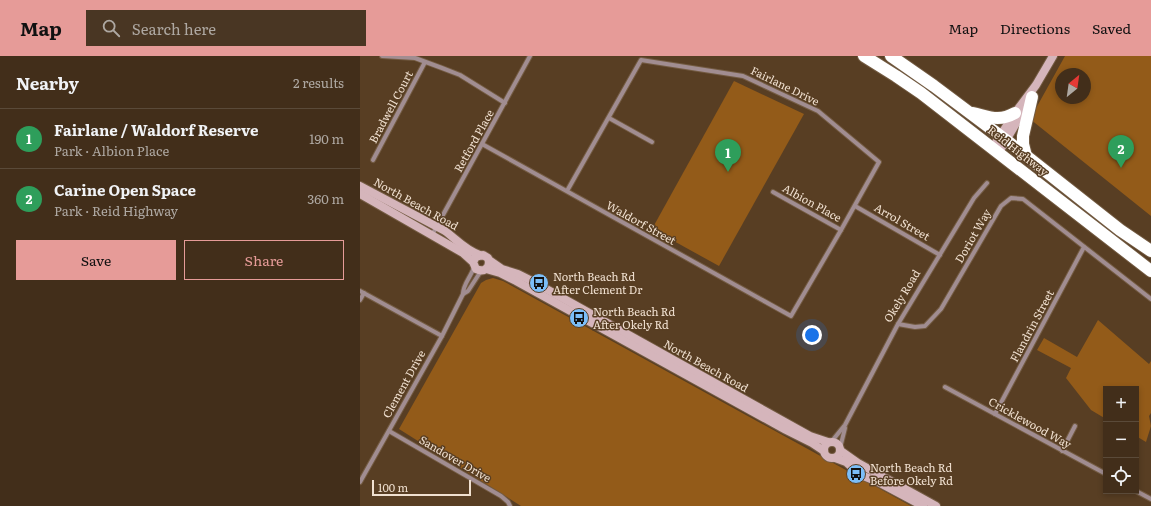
<!DOCTYPE html>
<meta charset="utf-8">
<style>
:root{--surface:#422e1a;--page:#493623;--text:#f1f3f6;--muted:#aea8a2;--line:#5a4a39;--accent:#e69b98}
body{margin:0;font-family:Literata,serif;background:var(--page);color:var(--text)}
.controls{position:absolute;right:12px;bottom:12px;display:grid;overflow:hidden;border-radius:0px;box-shadow:0 2px 6px #0003}
.controls button{width:36px;height:36px;display:grid;place-items:center;padding:0;border:0;border-bottom:1px solid var(--line);background:var(--surface);color:var(--text);font:20px sans-serif}
.compass{position:absolute;left:695px;top:12px;width:36px;height:36px;border-radius:50%;background:var(--surface);box-shadow:0 2px 6px #0003;rotate:29deg}
.scale{position:absolute;left:12px;bottom:10px;width:99px;box-sizing:border-box;padding-left:4px;border:2px solid #f0e0d0;border-top:0;font-size:11px;line-height:14px;white-space:nowrap;color:#f0e0d0;-webkit-text-stroke:3px #583e23;paint-order:stroke}
.you{position:absolute;left:452px;top:279px;width:14px;height:14px;margin:-10px;border:3px solid #fff;border-radius:50%;background:#1a73e8;box-shadow:0 0 0 6px #1a73e833}
.badge{display:grid;place-items:center;width:26px;height:26px;border-radius:50%;background:var(--accent);color:#fff;font-size:13px;font-weight:700}
.pin{position:absolute;translate:-50% -33px;filter:drop-shadow(0 1px 2px #0008)}
.pin::after{content:'';position:absolute;top:21px;width:14px;height:12px;background:inherit;clip-path:polygon(0 0,100% 0,50% 100%)}
.list{margin:0;padding:0;list-style:none}
h2{display:flex;justify-content:space-between;align-items:center;height:52px;margin:0;padding:0 16px;font-size:17px}
h2 small{font-size:13px;font-weight:400;color:var(--muted)}
.list li{display:grid;grid-template-columns:26px 1fr auto;gap:12px;align-items:center;box-sizing:border-box;height:60px;padding:0 16px;border-top:1px solid var(--line)}
.list b{display:block;font-size:15px;white-space:nowrap}
.list p{margin:0;font-size:13px;white-space:nowrap;color:var(--muted)}
.list em{font-size:13px;font-style:normal;color:var(--muted)}
.actions{display:flex;gap:8px;padding:12px 16px}
.actions a{flex:1;padding:9px 0;border:1px solid var(--accent);border-radius:0px;text-align:center;font-size:14px;color:var(--accent)}
.actions .main{background:var(--accent);color:#111}
.icon{flex:none;width:22px;height:22px;fill:none;stroke:currentColor;stroke-width:2;stroke-linecap:round;stroke-linejoin:round}
.map{position:relative;flex:none;width:791px;height:450px;overflow:hidden}
header{display:flex;align-items:center;gap:24px;box-sizing:border-box;height:56px;padding:0 20px;background:var(--accent);color:#111}
header strong{font-size:19px}
nav{display:flex;gap:22px;margin-inline-start:auto;font-size:14px}
.search{width:280px;height:36px;background:var(--page);display:flex;align-items:center;gap:10px;box-sizing:border-box;padding:0 14px;border-radius:0px;color:var(--muted);font-size:15px}
main{display:flex}
aside{flex:1;background:var(--surface)}
.map>svg:first-child{display:block}
.green{fill:#935b19;fill-rule:evenodd}
.lines{fill:none;stroke-linecap:round;stroke-linejoin:round}
.street-casing{stroke:#735b42;stroke-width:6}
.secondary-casing{stroke:#735b42;stroke-width:10}
.highway-casing{stroke:#735b42;stroke-width:14}
.street{stroke:#a18d91;stroke-width:4}
.secondary{stroke:#d5b5bb;stroke-width:8}
.highway{stroke:#fff;stroke-width:12}
.labels{text-anchor:middle;stroke-width:3;stroke-linejoin:round;paint-order:stroke}
.street-label{font-size:11px;fill:#f0e0d0;stroke:#583e23}
.poi-label{font-size:11px;fill:#f0e0d0;stroke:#583e23;text-anchor:start}
</style>
<header>
<strong>Map</strong>
<div class="search"><svg class="icon" aria-label="search" viewBox="0 0 24 24"><circle cx="10" cy="10" r="6"/><path d="M15 15l6 6"/></svg>Search here</div>
<nav><a>Map</a><a>Directions</a><a>Saved</a></nav>
</header>
<main>
<aside>
<h2>Nearby<small>2 results</small></h2>
<ul class="list">
<li><span class="badge" style="background:#2e9e5b">1</span><div><b>Fairlane / Waldorf Reserve</b><p>Park · Albion Place</p></div><em>190 m</em></li>
<li><span class="badge" style="background:#2e9e5b">2</span><div><b>Carine Open Space</b><p>Park · Reid Highway</p></div><em>360 m</em></li>
</ul>
<div class="actions"><a class="main">Save</a><a>Share</a></div>
</aside>
<div class="map">
<svg width="791" height="450" viewBox="0 0 791 450">
<rect width="100%" height="100%" fill="#583e23"/>
<g class="green">
<path d="M705,0H791V160L670,63ZM701,18H725V42H701Z"/>
<path d="M374,25L444,58L359,210L292,173Z"/>
<path d="M133,222L143,225L551,450H161L39,373L121,227L126,224Z"/>
<path d="M738,264L789,308L791,305V357L789,360L791,370L786,386L776,380V333H746V363L731,354L706,322L711,312L677,294L684,282L717,301Z"/>
</g>
<g class="lines">
<g class="street-casing">
<g id="street">
<path d="M22,0L55,2L82,12L100,19L145,47"/>
<path d="M249,62L292,86"/>
<path d="M122,88L431,260L481,174L519,106L458,55L383,20L281,4L207,135"/>
<path d="M13,104L65,6"/>
<path d="M413,136L481,174"/>
<path d="M495,150L580,199"/>
<path d="M72,179L170,0"/>
<path d="M0,235L82,280"/>
<path d="M103,238C103,228 111,221 114,211"/>
<path d="M0,244L4,237"/>
<path d="M538,268L555,271L565,270L581,253L641,150L651,142L663,143L791,243"/>
<path d="M585,331L746,418"/>
<path d="M635,358L724,191"/>
<path d="M29,375L141,440L148,446L150,450"/>
<path d="M472,385L485,369L538,268L614,142L627,127"/>
<path d="M480,392L485,372"/>
<path d="M702,395L715,370"/>
<path d="M0,426L82,280L103,238L108,235L121,215"/>
<path d="M776,435L791,443"/>
</g>
</g>
<g class="secondary-casing">
<g id="secondary">
<path d="M633,91L655,57L676,29L693,0"/>
<path d="M639,96L667,49"/>
<path d="M0,130L85,175C96,183 106,195 120,199"/>
<path d="M0,138L103,197L113,206L116,213C125,217 131,211 128,202L123,199L116,201L113,206"/>
<path d="M129,204L142,213L158,218L172,225L450,380L468,386"/>
<path d="M126,213L140,217L156,225L426,374L452,387L464,395"/>
<circle cx="472" cy="394" r="8"/>
<path d="M481,395L498,407L576,450"/>
<path d="M475,402L486,406L501,419L518,426L563,450"/>
</g>
</g>
<g class="highway-casing">
<g id="highway">
<path d="M504,0L536,20L561,37L791,215"/>
<path d="M531,0L574,30L646,84L760,174L791,195"/>
<path d="M613,57C630,61 639,66 655,57"/>
<path d="M666,100L663,88V80L672,41"/>
</g>
</g>
<use href="#street" class="street"/>
<use href="#secondary" class="secondary"/>
<use href="#highway" class="highway"/>
</g>
<defs>
<g id="bus-disc" transform="scale(1)"><circle r="9.5" fill="#7bbef8" stroke="#583e23"/><path d="M-5-6H5V4H4V6H2V4H-2V6H-4V4H-5ZM-3.5-4V0h7V-4ZM-3.5 1.2v1.5H-2V1.2ZM2 1.2v1.5H3.5V1.2Z" fill="#111"/></g>
</defs>
<g fill-rule="evenodd">
<use href="#bus-disc" x="179" y="227"/>
<use href="#bus-disc" x="219" y="262"/>
<use href="#bus-disc" x="496" y="418"/>
</g>
<g class="labels">
<g class="street-label">
<text transform="translate(425 30) rotate(26)" y="4">Fairlane Drive</text>
<text transform="translate(31 51) rotate(-62)" y="4">Bradwell Court</text>
<text transform="translate(114 85) rotate(-61)" y="4">Retford Place</text>
<text transform="translate(658 95) rotate(38)" y="4">Reid Highway</text>
<text transform="translate(452 147) rotate(29)" y="4">Albion Place</text>
<text transform="translate(56 148) rotate(29)" y="4">North Beach Road</text>
<text transform="translate(542 166) rotate(30)" y="4">Arrol Street</text>
<text transform="translate(281 167) rotate(29)" y="4">Waldorf Street</text>
<text transform="translate(613 180) rotate(-60)" y="4">Doriot Way</text>
<text transform="translate(542 240) rotate(-59)" y="4">Okely Road</text>
<text transform="translate(672 270) rotate(-62)" y="4">Flandrin Street</text>
<text transform="translate(346 310) rotate(29)" y="4">North Beach Road</text>
<text transform="translate(44 328) rotate(-61)" y="4">Clement Drive</text>
<text transform="translate(670 367) rotate(29)" y="4">Cricklewood Way</text>
<text transform="translate(95 403) rotate(30)" y="4">Sandover Drive</text>
</g>
<g class="poi-label">
<text x="193" y="225">North Beach Rd<tspan x="193" dy="13">After Clement Dr</tspan></text>
<text x="233" y="260">North Beach Rd<tspan x="233" dy="13">After Okely Rd</tspan></text>
<text x="510" y="416">North Beach Rd<tspan x="510" dy="13">Before Okely Rd</tspan></text>
</g>
</g>
</svg>
<div class="controls">
<button>+</button>
<button>−</button>
<button><svg class="icon" aria-label="locate" viewBox="0 0 24 24"><circle cx="12" cy="12" r="6"/><path d="M12 2v4M12 18v4M2 12h4M18 12h4"/></svg></button>
</div>
<svg class="compass" viewBox="-18 -18 36 36"><path d="M0-13l5 13h-10z" fill="#e53935"/><path d="M0 13l5-13h-10z" fill="#aea8a2"/></svg>
<div class="scale">100 m</div>
<div class="you"></div>
<div class="pin badge" style="left:368px;top:116px;background:#2e9e5b">1</div>
<div class="pin badge" style="left:761px;top:112px;background:#2e9e5b">2</div>
</div>
</main>
